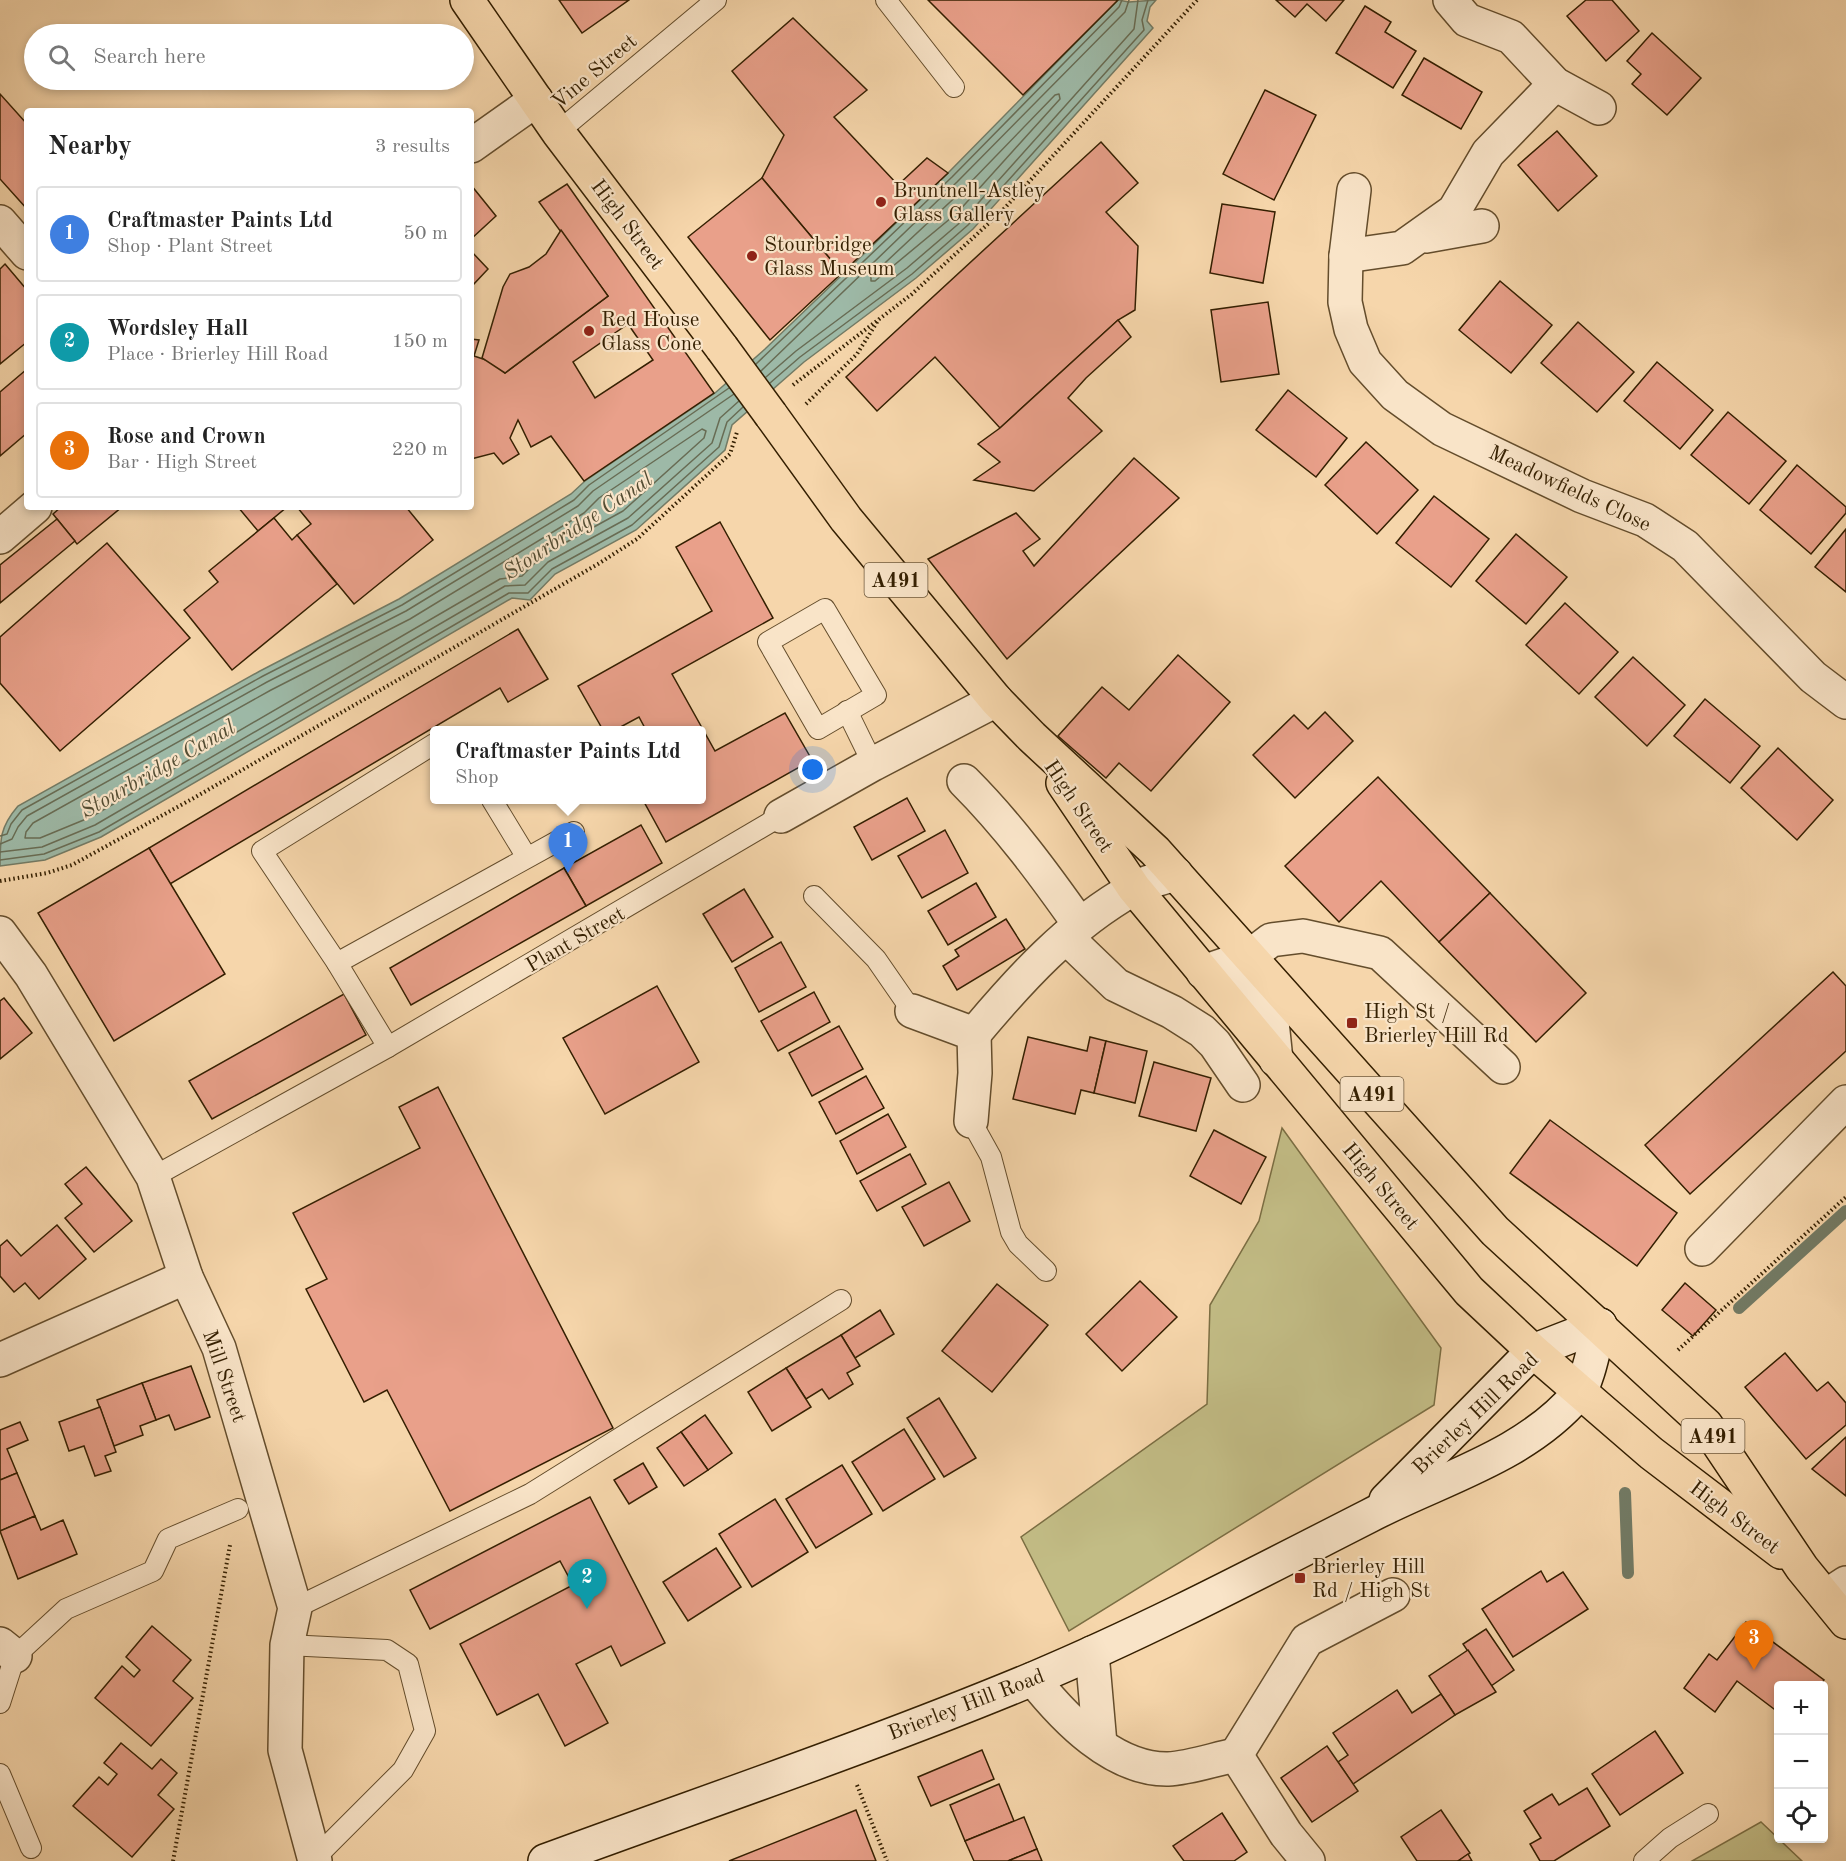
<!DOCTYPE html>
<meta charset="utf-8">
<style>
:root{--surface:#fff;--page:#f6f6f6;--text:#222;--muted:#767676;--line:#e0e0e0;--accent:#db2777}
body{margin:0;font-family:"Old Standard TT",serif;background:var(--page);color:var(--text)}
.controls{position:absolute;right:18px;bottom:18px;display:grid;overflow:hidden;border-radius:6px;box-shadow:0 3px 9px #0003}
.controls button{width:54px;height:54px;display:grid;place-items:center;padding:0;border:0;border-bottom:2px solid var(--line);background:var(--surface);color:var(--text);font:30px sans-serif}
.you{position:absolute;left:813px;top:770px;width:21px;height:21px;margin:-15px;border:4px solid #fff;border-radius:50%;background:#1a73e8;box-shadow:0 0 0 9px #1a73e833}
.badge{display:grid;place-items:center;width:39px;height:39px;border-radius:50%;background:var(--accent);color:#fff;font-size:20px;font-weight:700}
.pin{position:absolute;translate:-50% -50px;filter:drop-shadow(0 2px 3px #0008)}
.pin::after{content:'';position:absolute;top:32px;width:21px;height:18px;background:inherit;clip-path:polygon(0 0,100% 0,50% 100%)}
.popup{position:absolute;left:430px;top:726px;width:276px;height:78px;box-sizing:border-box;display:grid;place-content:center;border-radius:6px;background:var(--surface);filter:drop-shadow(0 2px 4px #0005);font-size:20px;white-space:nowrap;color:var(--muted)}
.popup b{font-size:22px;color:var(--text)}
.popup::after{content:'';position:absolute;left:50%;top:100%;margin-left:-12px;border:12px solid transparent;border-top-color:var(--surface)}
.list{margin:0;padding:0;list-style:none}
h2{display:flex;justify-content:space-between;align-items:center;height:78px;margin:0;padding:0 24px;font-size:26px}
h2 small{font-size:20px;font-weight:400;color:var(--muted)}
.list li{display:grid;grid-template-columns:39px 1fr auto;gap:18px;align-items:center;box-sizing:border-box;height:96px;margin:0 12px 12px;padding:0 12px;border:2px solid var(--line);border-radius:6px}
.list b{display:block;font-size:22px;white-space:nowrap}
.list p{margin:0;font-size:20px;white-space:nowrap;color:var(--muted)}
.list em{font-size:20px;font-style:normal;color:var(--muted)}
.icon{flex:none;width:33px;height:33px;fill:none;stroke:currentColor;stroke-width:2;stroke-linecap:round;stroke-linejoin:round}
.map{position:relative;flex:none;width:1846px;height:1861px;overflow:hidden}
.search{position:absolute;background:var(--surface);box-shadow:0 3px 9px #0003;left:24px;top:24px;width:450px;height:66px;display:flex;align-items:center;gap:15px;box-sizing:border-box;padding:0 21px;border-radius:33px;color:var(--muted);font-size:22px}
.panel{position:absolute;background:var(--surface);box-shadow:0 3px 9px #0003;left:24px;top:108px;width:450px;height:402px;border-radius:6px}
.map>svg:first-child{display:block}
.green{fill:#c2bc85;stroke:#7b6e43;stroke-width:1.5}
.water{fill:#9db9a7;stroke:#737b65;stroke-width:1.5}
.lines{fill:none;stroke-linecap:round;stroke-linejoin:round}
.shore{stroke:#686c54;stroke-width:1.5}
.stream{stroke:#737b65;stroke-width:12}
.building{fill:#e9a08a;stroke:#341f01;stroke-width:1.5;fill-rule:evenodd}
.lane-casing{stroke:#644d2c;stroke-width:22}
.street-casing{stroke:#644d2c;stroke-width:36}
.secondary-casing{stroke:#341f01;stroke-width:36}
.highway-casing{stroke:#341f01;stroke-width:36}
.path{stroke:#341f01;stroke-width:4;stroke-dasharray:1.5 3;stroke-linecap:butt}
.lane{stroke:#f9e4c8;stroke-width:20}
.street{stroke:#f9e4c8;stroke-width:33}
.secondary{stroke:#f9e4c8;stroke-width:33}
.highway{stroke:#f6d6ab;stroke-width:33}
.highway-bridge-casing{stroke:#341f01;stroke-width:36;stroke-linecap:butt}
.highway-bridge{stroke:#f6d6ab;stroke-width:33}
.poi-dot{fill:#8f2418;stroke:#f9e4c8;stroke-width:2}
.labels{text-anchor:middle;stroke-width:4.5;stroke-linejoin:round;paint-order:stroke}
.shield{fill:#f9e4c8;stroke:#6f5a3d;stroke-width:1.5}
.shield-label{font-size:20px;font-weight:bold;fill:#341f01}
.street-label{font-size:21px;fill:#341f01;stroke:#f9e4c8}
.poi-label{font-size:21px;fill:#341f01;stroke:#f9e4c8;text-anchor:start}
.water-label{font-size:22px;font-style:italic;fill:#544d33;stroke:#f9e4c8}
</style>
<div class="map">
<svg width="1846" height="1861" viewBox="0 0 1846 1861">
<rect width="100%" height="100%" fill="#f6d6ab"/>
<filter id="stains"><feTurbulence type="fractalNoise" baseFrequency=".00333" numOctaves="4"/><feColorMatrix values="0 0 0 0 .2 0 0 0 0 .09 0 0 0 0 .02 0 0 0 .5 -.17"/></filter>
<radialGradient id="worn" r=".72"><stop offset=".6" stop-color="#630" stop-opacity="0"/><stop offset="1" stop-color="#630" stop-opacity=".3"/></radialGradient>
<g class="green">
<path d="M1282,1128L1441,1348L1434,1405L1069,1631L1021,1537L1207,1404L1210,1305L1259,1221Z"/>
<path d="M1761,1822L1802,1861H1692Z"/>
</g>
<path class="water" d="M1118,0L1129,2L1156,0L1150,7L1147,21L1153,28L973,229L916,278L804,362L732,425L725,450L636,530L555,574L530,600L512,598L101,837L45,860L0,866C0,839 0,827 18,806L260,671L399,599L571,494L585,481L715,393L765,349L948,173Z"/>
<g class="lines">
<g class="shore">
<path d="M1055,95L1059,94L1060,99L957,213L875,281H871V276L964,189Z"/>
<path d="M756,364L952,177L1119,7L1122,0"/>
<path d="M761,371L957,182L1125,12L1129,0"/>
<path d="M766,377L796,351L907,268L963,220L1134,29L1138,0"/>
<path d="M770,383L800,357L912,274L968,225L1144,30L1142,20L1148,0"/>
<path d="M702,429L706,431L704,438L623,511L543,555L522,576L500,579L91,817L40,838H25L26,832L33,823L271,690L410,619L584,513L599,498Z"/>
<path d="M0,836L7,834L11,824L22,810L263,676L402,605L574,500L589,485L729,388"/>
<path d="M0,844L12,839L18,827L27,816L267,682L406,611L578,506L593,491L734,394"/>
<path d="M0,852L42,847L95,825L505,586L525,585L548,562L628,518L712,443L720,418L739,401"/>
<path d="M0,860L44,854L99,832L509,593H528L552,569L632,525L719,447L727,422L743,407"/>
</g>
<g class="stream">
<path d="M1739,1308L1846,1211"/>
<path d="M1625,1493L1628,1573"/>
</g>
</g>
<g class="building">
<path d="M559,0H629L582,33Z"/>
<path d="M928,0H1118L1023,95Z"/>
<path d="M1276,0H1344L1326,21L1307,4L1295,17Z"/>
<path d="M1586,0H1612L1639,31L1606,61L1567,16Z"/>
<path d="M1365,6L1391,22L1385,32L1416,51L1393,88L1336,53Z"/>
<path d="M793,18L867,90L834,117L898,185L927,158L948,173L842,273L762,178L784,135L732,71Z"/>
<path d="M1652,33L1701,78L1667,115L1632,84L1641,74L1627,61Z"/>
<path d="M1424,58L1482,92L1461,129L1402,95Z"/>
<path d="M1265,90L1316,115L1274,200L1223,174Z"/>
<path d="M0,94L27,124V209L0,179Z"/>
<path d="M1557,131L1597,176L1558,211L1518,165Z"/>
<path d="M1101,142L1138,183L1106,212L1138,246L1135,310L1118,320L1000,428L935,357L877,411L846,377Z"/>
<path d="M762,178L842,273L770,340L688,237Z"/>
<path d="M567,184L714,393L584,481L551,436L531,447L518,420L510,438L519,454L503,464L494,453L471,459V339L479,340L474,356L492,362L505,373L608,296L539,202ZM628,324L653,360L595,398L573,362Z"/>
<path d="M471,185L496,216L471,239Z"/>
<path d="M1222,204L1275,212L1263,283L1210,273Z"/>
<path d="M561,230L608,296L505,373L482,358L503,287L510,274L529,267L546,254Z"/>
<path d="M471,251L488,269L471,287Z"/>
<path d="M5,264L27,290V342L0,364V269Z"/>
<path d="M1500,281L1552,325L1511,373L1459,330Z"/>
<path d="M1268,302L1279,374L1221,382L1211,310Z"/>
<path d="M1118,320L1131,337L1086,378L1068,398L1102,431L1034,491L974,480L1000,462L978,444L1000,428Z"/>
<path d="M1578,322L1634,372L1597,412L1541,363Z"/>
<path d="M1657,362L1713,410L1680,449L1624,401Z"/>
<path d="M27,369V433L0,456V392Z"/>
<path d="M1288,390L1347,438L1316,477L1256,430Z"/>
<path d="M1728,412L1786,461L1749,504L1691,455Z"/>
<path d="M1366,442L1418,490L1377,534L1325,485Z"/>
<path d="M1134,458L1179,498L1007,659L928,559L1016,513L1040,539L1023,551L1034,566Z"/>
<path d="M1797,465L1846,507V513L1811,554L1760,510Z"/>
<path d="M1434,496L1489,539L1451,587L1396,543Z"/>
<path d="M61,507H122L77,544L53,514Z"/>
<path d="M238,507H287L258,531Z"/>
<path d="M297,507H406L433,540L354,604L297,535L311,524Z"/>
<path d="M274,518L292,540L297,535L337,584L232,670L184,610L218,582L209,571Z"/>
<path d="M57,519L75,541L0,603V565Z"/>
<path d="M720,522L773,618L672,674L715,751L785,713L812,760L666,842L643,800H702V730H646L639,717L615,730H603L578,686L712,611L676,547Z"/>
<path d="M1846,529V592L1815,567Z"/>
<path d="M1516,534L1567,577L1526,624L1476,581Z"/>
<path d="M107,543L190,638L60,751L0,683V637Z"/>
<path d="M1565,603L1618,652L1579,694L1526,645Z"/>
<path d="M518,629L548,679L508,702L500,688L170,884L149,848Z"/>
<path d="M1178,655L1230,702L1151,791L1119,763L1106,778L1058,736L1102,687L1129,710Z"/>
<path d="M1633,657L1685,705L1647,746L1595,697Z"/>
<path d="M1705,699L1760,746L1730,783L1674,736Z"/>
<path d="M1325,712L1353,741L1295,798L1253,755L1294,715L1308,729Z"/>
<path d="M1778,748L1833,800L1797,840L1741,788Z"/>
<path d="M1378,777L1490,893L1439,942L1381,881L1339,922L1285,866Z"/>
<path d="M907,798L925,831L872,860L854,827Z"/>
<path d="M641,825L662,863L586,906L564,868Z"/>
<path d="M945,830L968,873L922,898L898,856Z"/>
<path d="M149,848L225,974L114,1041L38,913Z"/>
<path d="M564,868L586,906L411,1005L390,968Z"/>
<path d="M976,883L996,917L948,945L928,911Z"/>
<path d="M744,889L773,937L732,962L703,914Z"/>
<path d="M1490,893L1586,993L1536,1042L1439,942Z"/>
<path d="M1006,919L1025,949L957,990L943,966L959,956L955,950Z"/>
<path d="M781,942L806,987L759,1012L735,968Z"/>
<path d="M1833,972L1846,986V1051L1690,1194L1645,1145Z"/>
<path d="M657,986L699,1062L605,1114L563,1038Z"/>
<path d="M814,992L830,1022L778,1051L761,1021Z"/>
<path d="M344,994L366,1035L212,1119L189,1081Z"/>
<path d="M4,998L32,1033L0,1059V1001Z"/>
<path d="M839,1026L863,1069L812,1096L789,1053Z"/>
<path d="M1028,1037L1087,1051L1090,1037L1106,1041L1094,1093L1081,1090L1075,1114L1013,1099Z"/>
<path d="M1106,1041L1147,1051L1135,1103L1094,1093Z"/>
<path d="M1154,1062L1211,1078L1196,1131L1139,1116Z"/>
<path d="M866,1076L884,1108L836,1134L819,1102Z"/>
<path d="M438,1087L613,1428L450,1511L387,1390L364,1402L306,1289L327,1279L293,1213L420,1148L399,1107Z"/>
<path d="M888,1114L906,1147L857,1174L840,1141Z"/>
<path d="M1550,1120L1677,1213L1637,1266L1510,1173Z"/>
<path d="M1214,1130L1266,1157L1241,1204L1190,1176Z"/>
<path d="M910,1154L926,1184L877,1211L860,1181Z"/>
<path d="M86,1167L132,1221L94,1252L65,1218L82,1204L65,1184Z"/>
<path d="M949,1182L970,1221L924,1246L902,1207Z"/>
<path d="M57,1225L86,1259L39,1299L25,1283L14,1292L0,1276V1246L7,1240L21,1256Z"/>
<path d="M1140,1281L1177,1317L1122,1371L1086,1334Z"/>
<path d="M1685,1283L1716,1310L1693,1336L1662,1310Z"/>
<path d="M997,1284L1048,1325L992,1392L942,1351Z"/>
<path d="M880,1310L894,1334L855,1358L841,1335Z"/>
<path d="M841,1335L860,1366L847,1373L853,1384L829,1399L822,1389L806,1399L786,1368Z"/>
<path d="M1785,1353L1817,1391L1828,1382L1846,1403V1425L1806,1459L1745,1387Z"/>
<path d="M191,1366L210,1417L175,1430L169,1415L156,1420L142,1383Z"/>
<path d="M786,1368L811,1407L772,1431L748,1392Z"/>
<path d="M142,1383L156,1420L140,1426L143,1435L114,1446L97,1400Z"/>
<path d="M939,1398L976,1458L944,1477L907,1418Z"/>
<path d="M100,1407L116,1452L105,1456L111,1471L95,1476L84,1446L69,1451L59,1422Z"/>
<path d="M705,1415L732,1453L708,1470L681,1432Z"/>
<path d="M20,1422L28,1440L7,1449L17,1473L0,1480V1430Z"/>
<path d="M904,1429L935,1479L883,1511L852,1462Z"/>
<path d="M681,1432L708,1470L684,1486L657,1448Z"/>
<path d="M1846,1437V1496L1812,1469Z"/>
<path d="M643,1463L657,1487L629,1504L614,1480Z"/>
<path d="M842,1465L872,1514L816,1548L786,1499Z"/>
<path d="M17,1473L35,1516L0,1531V1480Z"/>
<path d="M590,1497L665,1643L621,1666L611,1646L576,1664L608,1723L565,1746L538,1694L497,1715L460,1644L573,1585L560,1561L430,1629L410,1590Z"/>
<path d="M775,1499L808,1552L752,1587L719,1534Z"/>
<path d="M35,1516L41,1530L63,1520L77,1554L18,1579L0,1531Z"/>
<path d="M716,1548L741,1587L688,1621L663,1582Z"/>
<path d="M1541,1571L1547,1582L1563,1572L1588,1609L1513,1657L1482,1609Z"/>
<path d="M1746,1622L1824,1680L1820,1686H1778V1712L1737,1681L1715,1712L1684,1688L1709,1654L1717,1660Z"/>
<path d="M152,1626L191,1660L173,1681L193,1698L151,1746L95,1698L122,1666L134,1677L140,1670L126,1657Z"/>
<path d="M1486,1629L1514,1670L1491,1686L1463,1644Z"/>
<path d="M1468,1650L1496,1692L1455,1715L1429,1676Z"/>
<path d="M1397,1690L1412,1713L1441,1694L1455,1715L1353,1784L1338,1762L1348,1755L1333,1733Z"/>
<path d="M1655,1731L1683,1773L1620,1815L1592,1774Z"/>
<path d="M121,1743L152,1769L161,1759L177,1773L158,1795L174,1809L132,1857L73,1806L99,1777L108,1785L117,1774L104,1763Z"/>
<path d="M1327,1746L1358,1791L1312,1822L1281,1778Z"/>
<path d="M982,1750L994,1779L931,1806L918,1777Z"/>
<path d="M999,1784L1014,1821L965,1841L950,1805Z"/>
<path d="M1587,1788L1610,1826L1554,1861H1540L1530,1844L1541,1838L1524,1811L1552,1794L1559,1805Z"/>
<path d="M856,1810L876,1861H729Z"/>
<path d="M1441,1810L1470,1853L1458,1861H1417L1401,1837Z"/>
<path d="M1222,1813L1247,1852L1234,1861H1184L1173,1846Z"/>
<path d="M1024,1817L1037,1849L1008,1861H974L965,1841Z"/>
<path d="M1037,1849L1042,1861H1008Z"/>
<path d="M1468,1854L1472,1861H1458Z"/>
</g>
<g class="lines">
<g class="lane-casing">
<g id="lane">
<path d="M886,0L954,87"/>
<path d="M558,132L716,0"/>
<path d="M825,609L876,695L818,729L768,642Z"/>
<path d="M847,711L873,764"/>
<path d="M492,800L526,856"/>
<path d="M814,896L876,959L912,1011"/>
<path d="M337,963L574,832"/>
<path d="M388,1047L337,963L262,851L434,744"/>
<path d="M971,1121L991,1157L1011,1232L1018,1244L1046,1271"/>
<path d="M153,1177L388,1047L781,816"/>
<path d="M295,1608L530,1494L841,1300"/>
<path d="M287,1645L387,1650L408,1664L425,1731L403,1770L314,1859"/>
<path d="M0,1703L15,1656L66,1609L153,1571L168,1539L238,1509"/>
<path d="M0,1774L31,1848"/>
<path d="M1644,1861L1670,1838L1708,1814"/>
</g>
</g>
<g class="street-casing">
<g id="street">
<path d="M1450,0L1467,20L1511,37L1555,84L1599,108"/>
<path d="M471,146L536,100"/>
<path d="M1354,190L1346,256L1345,302L1351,329L1365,362L1395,395L1442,429L1582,496L1645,520L1685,546L1813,677L1846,702"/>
<path d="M0,222L27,253"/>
<path d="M1426,236L1482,226"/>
<path d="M1346,256L1402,248L1454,211L1488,153L1555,84"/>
<path d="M0,537L35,507"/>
<path d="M964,781C1008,825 1044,874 1080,925"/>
<path d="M781,816L873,764L996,700"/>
<path d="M0,933L31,975L153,1177L186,1277L219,1348L295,1608L287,1645L285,1750L315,1861"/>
<path d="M1066,937L1116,985L1172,1012L1202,1031L1215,1044L1243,1085"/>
<path d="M1250,956L1244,985L1272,1022L1276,1060"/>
<path d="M1203,972L1250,956L1271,940L1303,936L1380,953L1503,1067"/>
<path d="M912,1011L974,1034L975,1073L971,1121"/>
<path d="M974,1034C1020,979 1069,925 1133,889C1145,882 1162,878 1176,874"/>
<path d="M1702,1249L1846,1102"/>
<path d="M0,1360L186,1277"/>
<path d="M1826,1596L1846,1583"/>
<path d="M0,1644L15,1656"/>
<path d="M1092,1653L1100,1744"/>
<path d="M1033,1679C1064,1718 1113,1770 1168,1769C1190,1768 1215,1759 1236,1755L1286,1834L1308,1861"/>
<path d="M1236,1755L1307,1640L1393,1595"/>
</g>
</g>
<g class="secondary-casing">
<g id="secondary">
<path d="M1386,1500L1533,1351L1600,1325"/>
<path d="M545,1861C708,1801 874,1745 1035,1678C1149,1630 1259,1572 1369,1516C1439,1479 1525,1457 1578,1394C1588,1382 1595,1342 1600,1325"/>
</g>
</g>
<g class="highway-casing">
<g id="highway">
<path d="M467,0L558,132L722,348"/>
<path d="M771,415L846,519L996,700L1032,737L1155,851L1495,1231L1706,1425L1802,1568L1846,1622"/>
<path d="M1063,783L1134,888L1469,1291L1533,1351L1651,1453L1781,1552"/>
</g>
</g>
<g class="path">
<path d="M793,385L912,294L1001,212L1197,0"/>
<path d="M806,404L857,354L879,319"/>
<path d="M0,881L47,873L72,865L192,799L598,564L637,539L730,454L737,432"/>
<path d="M1678,1350L1846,1197"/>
<path d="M857,1785L887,1861"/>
<path d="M173,1861L230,1545"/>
</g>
<use href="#lane" class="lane"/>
<use href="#street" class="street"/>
<use href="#secondary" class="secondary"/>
<use href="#highway" class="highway"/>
<g class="highway-bridge-casing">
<path id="highway-bridge" d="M722,348L771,415"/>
</g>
<use href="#highway-bridge" class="highway-bridge"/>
</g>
<g class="poi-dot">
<circle cx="881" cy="202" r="6"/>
<circle cx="752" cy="256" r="6"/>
<circle cx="589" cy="331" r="6"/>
<rect x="1346" y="1017" width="12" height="12" rx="3"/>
<rect x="1294" y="1572" width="12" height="12" rx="3"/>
</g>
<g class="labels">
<g class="shield">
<rect x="864.5" y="563" width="63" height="34" rx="4.5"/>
<rect x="1340.5" y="1077" width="63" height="34" rx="4.5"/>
<rect x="1681.5" y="1419" width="63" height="34" rx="4.5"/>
</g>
<g class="shield-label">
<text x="896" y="587">A491</text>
<text x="1372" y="1101">A491</text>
<text x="1713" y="1443">A491</text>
</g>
<g class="street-label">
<text transform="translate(594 71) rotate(-40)" y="7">Vine Street</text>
<text transform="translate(628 224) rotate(53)" y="7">High Street</text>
<text transform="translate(1570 488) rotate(25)" y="7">Meadowfields Close</text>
<text transform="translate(1079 806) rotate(56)" y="7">High Street</text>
<text transform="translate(575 939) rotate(-30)" y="7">Plant Street</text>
<text transform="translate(1381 1186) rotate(50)" y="7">High Street</text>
<text transform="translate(225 1376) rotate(71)" y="7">Mill Street</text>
<text transform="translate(1475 1413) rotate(-44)" y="7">Brierley Hill Road</text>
<text transform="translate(1735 1517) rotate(37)" y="7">High Street</text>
<text transform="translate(966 1704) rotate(-21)" y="7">Brierley Hill Road</text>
</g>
<g class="poi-label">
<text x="893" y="197">Bruntnell-Astley<tspan x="893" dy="24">Glass Gallery</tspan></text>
<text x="764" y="251">Stourbridge<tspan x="764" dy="24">Glass Museum</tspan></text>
<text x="601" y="326">Red House<tspan x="601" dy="24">Glass Cone</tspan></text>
<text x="1364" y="1018">High St /<tspan x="1364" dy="24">Brierley Hill Rd</tspan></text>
<text x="1312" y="1573">Brierley Hill<tspan x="1312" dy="24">Rd / High St</tspan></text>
</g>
<g class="water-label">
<text transform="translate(577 525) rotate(-34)" y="8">Stourbridge Canal</text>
<text transform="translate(157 768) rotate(-30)" y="8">Stourbridge Canal</text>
</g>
</g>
<rect width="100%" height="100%" filter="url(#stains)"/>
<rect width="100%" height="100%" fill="url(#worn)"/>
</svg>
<div class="controls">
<button>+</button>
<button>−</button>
<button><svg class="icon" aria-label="locate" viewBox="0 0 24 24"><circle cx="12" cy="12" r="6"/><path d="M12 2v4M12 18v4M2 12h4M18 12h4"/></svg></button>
</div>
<div class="you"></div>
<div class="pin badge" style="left:568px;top:873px;background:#3f7fe0">1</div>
<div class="popup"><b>Craftmaster Paints Ltd</b>Shop</div>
<div class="pin badge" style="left:587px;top:1609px;background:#0f9aa8">2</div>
<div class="pin badge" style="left:1754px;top:1670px;background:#e8710a">3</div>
<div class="search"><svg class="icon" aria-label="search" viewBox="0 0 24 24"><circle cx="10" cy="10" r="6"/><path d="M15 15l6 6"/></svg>Search here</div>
<section class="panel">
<h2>Nearby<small>3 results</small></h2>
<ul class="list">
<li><span class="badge" style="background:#3f7fe0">1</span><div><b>Craftmaster Paints Ltd</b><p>Shop · Plant Street</p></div><em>50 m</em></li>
<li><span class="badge" style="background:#0f9aa8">2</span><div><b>Wordsley Hall</b><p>Place · Brierley Hill Road</p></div><em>150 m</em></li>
<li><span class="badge" style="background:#e8710a">3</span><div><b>Rose and Crown</b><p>Bar · High Street</p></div><em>220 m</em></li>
</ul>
</section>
</div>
